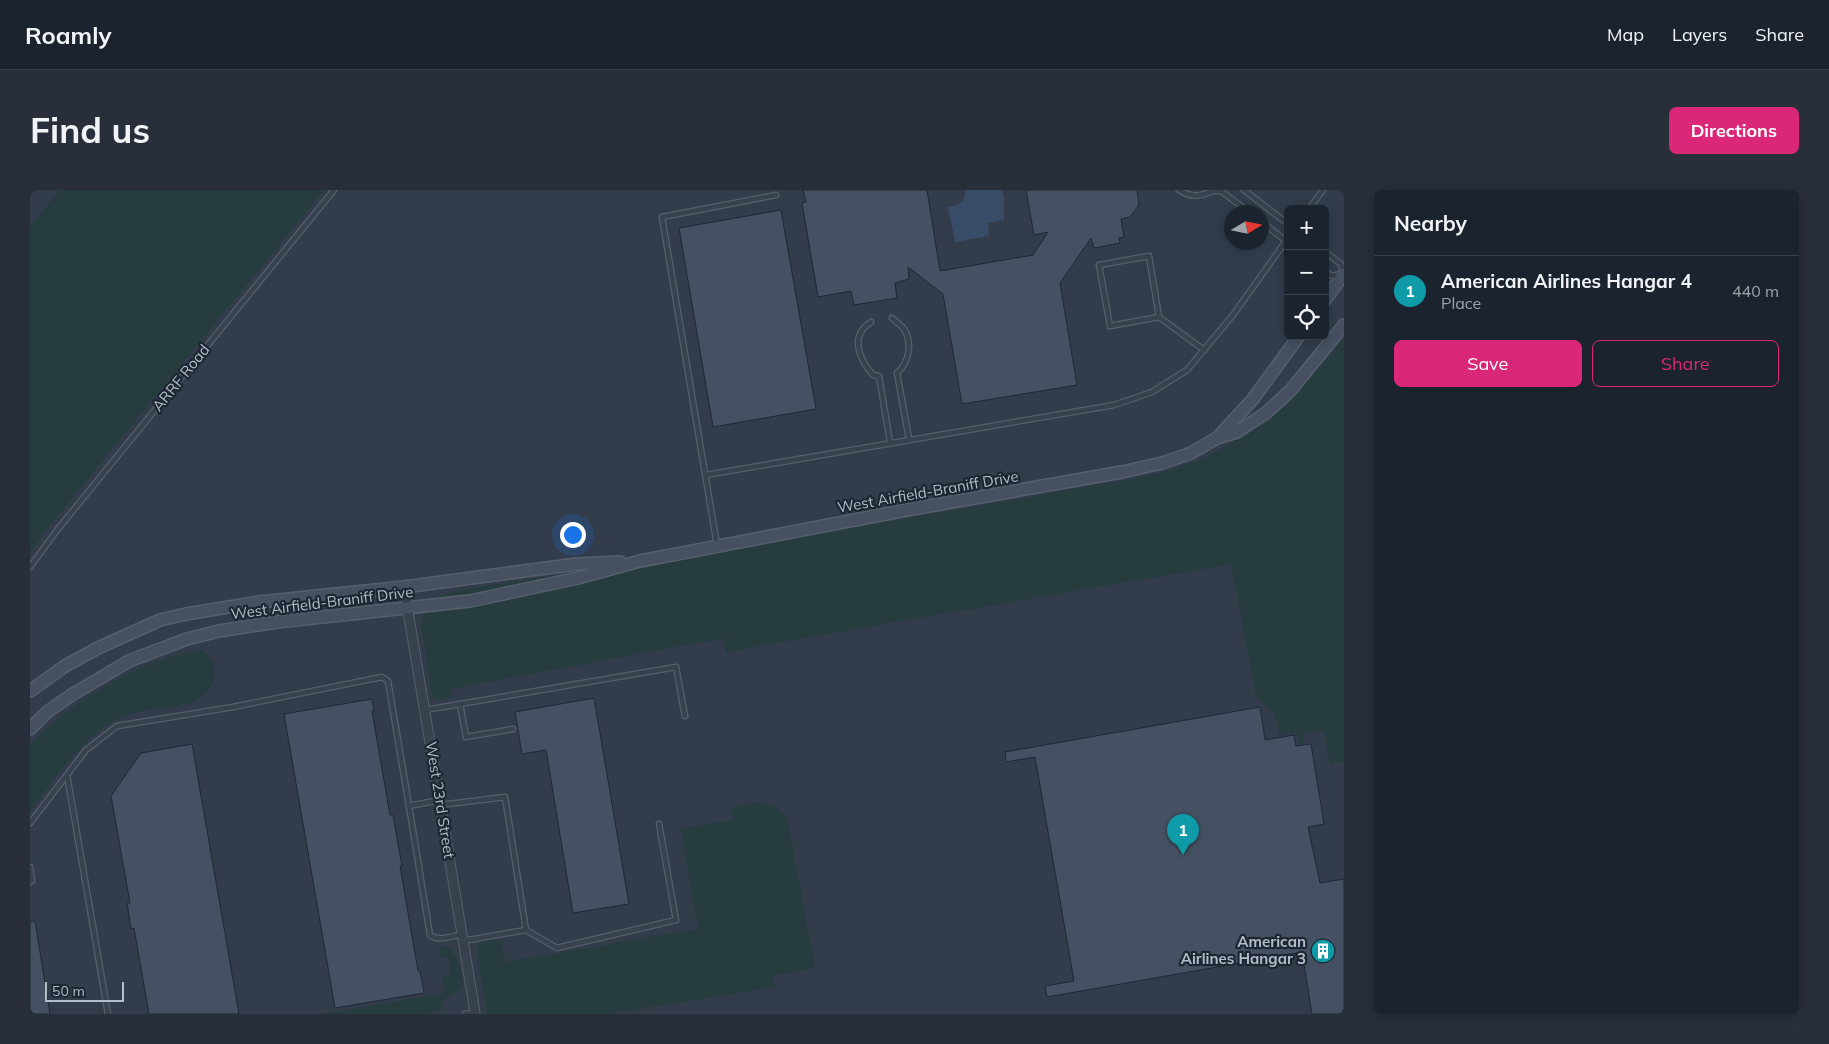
<!DOCTYPE html>
<meta charset="utf-8">
<style>
:root{--surface:#1b232e;--page:#282f3a;--text:#f1f3f6;--muted:#a0a4aa;--line:#39404a;--accent:#db2777}
body{margin:0;font-family:Mulish,sans-serif;background:var(--page);color:var(--text)}
.controls{position:absolute;right:15px;top:15px;display:grid;overflow:hidden;border-radius:8px;box-shadow:0 2px 12px #0003}
.controls button{width:45px;height:45px;display:grid;place-items:center;padding:0;border:0;border-bottom:1px solid var(--line);background:var(--surface);color:var(--text);font:25px sans-serif}
.compass{position:absolute;left:1194px;top:15px;width:45px;height:45px;border-radius:50%;background:var(--surface);box-shadow:0 2px 12px #0003;rotate:80deg}
.scale{position:absolute;left:15px;bottom:12px;width:79px;box-sizing:border-box;padding-left:5px;border:2px solid #b4bcc9;border-top:0;font-size:14px;line-height:18px;white-space:nowrap;color:#b4bcc9;-webkit-text-stroke:4px #1d2633;paint-order:stroke}
.you{position:absolute;left:542px;top:344px;width:18px;height:18px;margin:-12px;border:4px solid #fff;border-radius:50%;background:#1a73e8;box-shadow:0 0 0 8px #1a73e833}
.badge{display:grid;place-items:center;width:32px;height:32px;border-radius:50%;background:var(--accent);color:#fff;font-size:16px;font-weight:700}
.pin{position:absolute;translate:-50% -41px;filter:drop-shadow(0 1px 2px #0008)}
.pin::after{content:'';position:absolute;top:26px;width:18px;height:15px;background:inherit;clip-path:polygon(0 0,100% 0,50% 100%)}
.list{margin:0;padding:0;list-style:none}
h2{display:flex;justify-content:space-between;align-items:center;height:65px;margin:0;padding:0 20px;font-size:21px}
h2 small{font-size:16px;font-weight:400;color:var(--muted)}
.list li{display:grid;grid-template-columns:32px 1fr auto;gap:15px;align-items:center;box-sizing:border-box;height:70px;padding:0 20px;border-top:1px solid var(--line)}
.list b{display:block;font-size:19px;white-space:nowrap}
.list p{margin:0;font-size:16px;white-space:nowrap;color:var(--muted)}
.list em{font-size:16px;font-style:normal;color:var(--muted)}
.actions{display:flex;gap:10px;padding:15px 20px}
.actions a{flex:1;padding:11px 0;border:1px solid var(--accent);border-radius:8px;text-align:center;font-size:18px;color:var(--accent)}
.actions .main{background:var(--accent);color:#fff}
.icon{flex:none;width:28px;height:28px;fill:none;stroke:currentColor;stroke-width:2;stroke-linecap:round;stroke-linejoin:round}
.map{position:relative;flex:none;width:1314px;height:824px;overflow:hidden;border-radius:8px}
header{display:flex;align-items:center;gap:30px;box-sizing:border-box;height:70px;padding:0 25px;background:var(--surface);border-bottom:1px solid var(--line)}
header strong{font-size:24px}
nav{display:flex;gap:28px;margin-inline-start:auto;font-size:18px}
.intro{display:flex;align-items:center;justify-content:space-between;box-sizing:border-box;height:120px;padding:0 30px}
h1{margin:0;font-size:35px}
.button{padding:12px 22px;border-radius:8px;background:var(--accent);color:#fff;font-size:18px;font-weight:700}
main{display:flex;gap:30px;padding:0 30px}
aside{flex:1;background:var(--surface);border-radius:8px;box-shadow:0 2px 12px #0003}
.map>svg:first-child{display:block}
.airport{fill:#323c4b;fill-rule:evenodd}
.green{fill:#263c3f}
.water{fill:#394c67}
.building{fill:#455162;stroke:#1f2835}
.lines{fill:none;stroke-linecap:round;stroke-linejoin:round}
.lane-casing{stroke:#565f6c;stroke-width:7}
.street-casing{stroke:#565f6c;stroke-width:11}
.secondary-casing{stroke:#565f6c;stroke-width:14}
.lane{stroke:#38414e;stroke-width:4.5}
.street{stroke:#38414e;stroke-width:9}
.secondary{stroke:#465061;stroke-width:11}
.labels{text-anchor:middle;stroke-width:4.5;stroke-linejoin:round;paint-order:stroke}
.street-label{font-size:15px;fill:#b4bcc9;stroke:#1d2633}
.poi-label{font-size:15px;font-weight:bold;fill:#b4bcc9;stroke:#1d2633;text-anchor:end}
</style>
<header>
<strong>Roamly</strong>
<nav><a>Map</a><a>Layers</a><a>Share</a></nav>
</header>
<div class="intro"><h1>Find us</h1><a class="button">Directions</a></div>
<main>
<div class="map">
<svg width="1314" height="824" viewBox="0 0 1314 824">
<rect width="100%" height="100%" fill="#242f3e"/>
<path class="airport" d="M0,0H1314V824H0ZM1258,19H1295V146H1258ZM1202,22H1232V52H1202Z"/>
<g class="green">
<path d="M30,0H294L20,335L0,362V36Z"/>
<path d="M1314,147V571L1300,574L1294,540L1273,543L1274,553L1269,554L1267,543L1250,545L1245,524L1226,505L1201,374L739,454L696,463L693,448L420,499L422,507C414,509 407,512 402,505L392,441C392,428 395,414 408,407C421,401 439,399 452,397C490,390 529,385 567,380C702,359 837,335 972,312C1003,306 1035,301 1066,295C1108,288 1150,281 1187,261C1244,231 1274,196 1314,147Z"/>
<path d="M168,459C188,468 190,489 174,505C158,520 121,517 100,524C58,537 26,587 0,621V554L2,552C31,525 63,500 99,483C121,472 145,466 168,459Z"/>
<path d="M724,613C739,613 748,616 757,628L785,778L742,786L745,797L578,824H457L447,760L449,754C458,749 467,747 476,755L471,756L473,766L477,772L668,739L651,639L703,630L701,618Z"/>
<path d="M416,756C427,765 436,785 431,799L416,808L409,821L390,824H294L415,803L413,786L421,784L418,767L410,768L409,761L411,757Z"/>
</g>
<path class="water" d="M935,0H971L974,5V30L958,33L959,46L925,52L918,17C928,16 936,11 935,0Z"/>
<g class="building">
<path d="M773,0H897L910,81L1003,65L1018,42L1004,45L996,0H1107L1109,15L1100,27L1091,29L1094,47L1089,48L1090,53L1064,58L1061,48L1030,93L1047,195L932,214L913,104L878,77L879,89L865,93L867,108L824,115L821,101L788,107L772,13L776,12Z"/>
<path d="M751,20L786,219L683,237L649,38Z"/>
<path d="M564,508L599,714L543,723L516,560L492,564L485,522Z"/>
<path d="M342,509L344,521H342L360,625H363L372,676H370L388,781H390L394,803L305,818L254,524Z"/>
<path d="M1230,517L1235,550L1264,545L1266,556L1281,554L1294,634L1278,637L1290,693L1314,689V824H1282L1272,762L1017,807L1015,796L1044,791L1005,567L976,572L975,562Z"/>
<path d="M162,554L209,824H119L104,738L101,739L97,713H100L81,606L111,563Z"/>
<path d="M5,731L20,824H0V732Z"/>
</g>
<g class="lines">
<g class="lane-casing">
<g id="lane">
<path d="M1149,0C1161,8 1172,7 1184,0"/>
<path d="M1214,0L1258,34"/>
<path d="M1183,1H1191L1219,22"/>
<path d="M1279,19L1293,0"/>
<path d="M1232,32L1256,51"/>
<path d="M1295,62L1311,74L1314,83"/>
<path d="M1295,81L1302,86L1312,84"/>
<path d="M1129,127L1080,136L1069,75L1119,66L1129,127L1174,160"/>
<path d="M862,128C865,131 871,135 874,139C883,153 879,173 867,183L879,249"/>
<path d="M841,132C819,146 829,169 843,185L849,186L860,252"/>
<path d="M676,285L1084,215L1122,202L1157,180L1203,125L1258,48"/>
<path d="M687,355L632,27L746,5"/>
<path d="M0,377L28,339L304,0"/>
<path d="M430,514L436,547L483,539"/>
<path d="M395,520L646,477L655,526"/>
<path d="M37,585L78,824"/>
<path d="M410,615L475,607L496,740L433,751"/>
<path d="M379,616L400,745C408,752 422,746 432,744"/>
<path d="M0,633L56,560L87,536L203,517L352,487L358,491L379,616L410,610"/>
<path d="M0,677L2,691L0,692"/>
<path d="M496,740L527,758L646,730L629,634"/>
<path d="M435,824L445,823"/>
</g>
</g>
<g class="street-casing">
<path id="street" d="M374,397L445,822"/>
</g>
<g class="secondary-casing">
<g id="secondary">
<path d="M1295,110L1314,84"/>
<path d="M1188,247L1223,209L1269,146"/>
<path d="M0,501L35,476L68,458L130,430L156,424L229,412L374,397L547,374L590,372"/>
<path d="M0,539L17,522L43,504L99,471L157,449L189,441L247,432L440,411L548,388L610,371L882,319L1092,282L1132,273L1161,263L1187,248L1207,242L1236,223L1260,201L1314,135"/>
</g>
</g>
<use href="#lane" class="lane"/>
<use href="#street" class="street"/>
<use href="#secondary" class="secondary"/>
</g>
<defs>
<g id="building-disc" transform="scale(1.25)"><circle r="9.5" fill="#0f9aa8" stroke="#1d2633"/><path d="M-4-6H4V6H1V3H-1V6H-4ZM-2.5-4.3h1.7v1.8h-1.7ZM.8-4.3h1.7v1.8H.8ZM-2.5-1h1.7V.8h-1.7ZM.8-1h1.7V.8H.8Z" fill="#fff"/></g>
</defs>
<g fill-rule="evenodd">
<use href="#building-disc" x="1293" y="761"/>
</g>
<g class="labels">
<g class="street-label">
<text transform="translate(151 188) rotate(-51)" y="5">ARRF Road</text>
<text transform="translate(898 302) rotate(-10)" y="5">West Airfield-Braniff Drive</text>
<text transform="translate(292 413) rotate(-7)" y="5">West Airfield-Braniff Drive</text>
<text transform="translate(410 610) rotate(81)" y="5">West 23rd Street</text>
</g>
<g class="poi-label">
<text x="1276" y="757">American<tspan x="1276" dy="17">Airlines Hangar 3</tspan></text>
</g>
</g>
</svg>
<div class="controls">
<button>+</button>
<button>−</button>
<button><svg class="icon" aria-label="locate" viewBox="0 0 24 24"><circle cx="12" cy="12" r="6"/><path d="M12 2v4M12 18v4M2 12h4M18 12h4"/></svg></button>
</div>
<svg class="compass" viewBox="-18 -18 36 36"><path d="M0-13l5 13h-10z" fill="#e53935"/><path d="M0 13l5-13h-10z" fill="#a0a4aa"/></svg>
<div class="scale">50 m</div>
<div class="you"></div>
<div class="pin badge" style="left:1153px;top:665px;background:#0f9aa8">1</div>
</div>
<aside>
<h2>Nearby<small></small></h2>
<ul class="list">
<li><span class="badge" style="background:#0f9aa8">1</span><div><b>American Airlines Hangar 4</b><p>Place</p></div><em>440 m</em></li>
</ul>
<div class="actions"><a class="main">Save</a><a>Share</a></div>
</aside>
</main>
